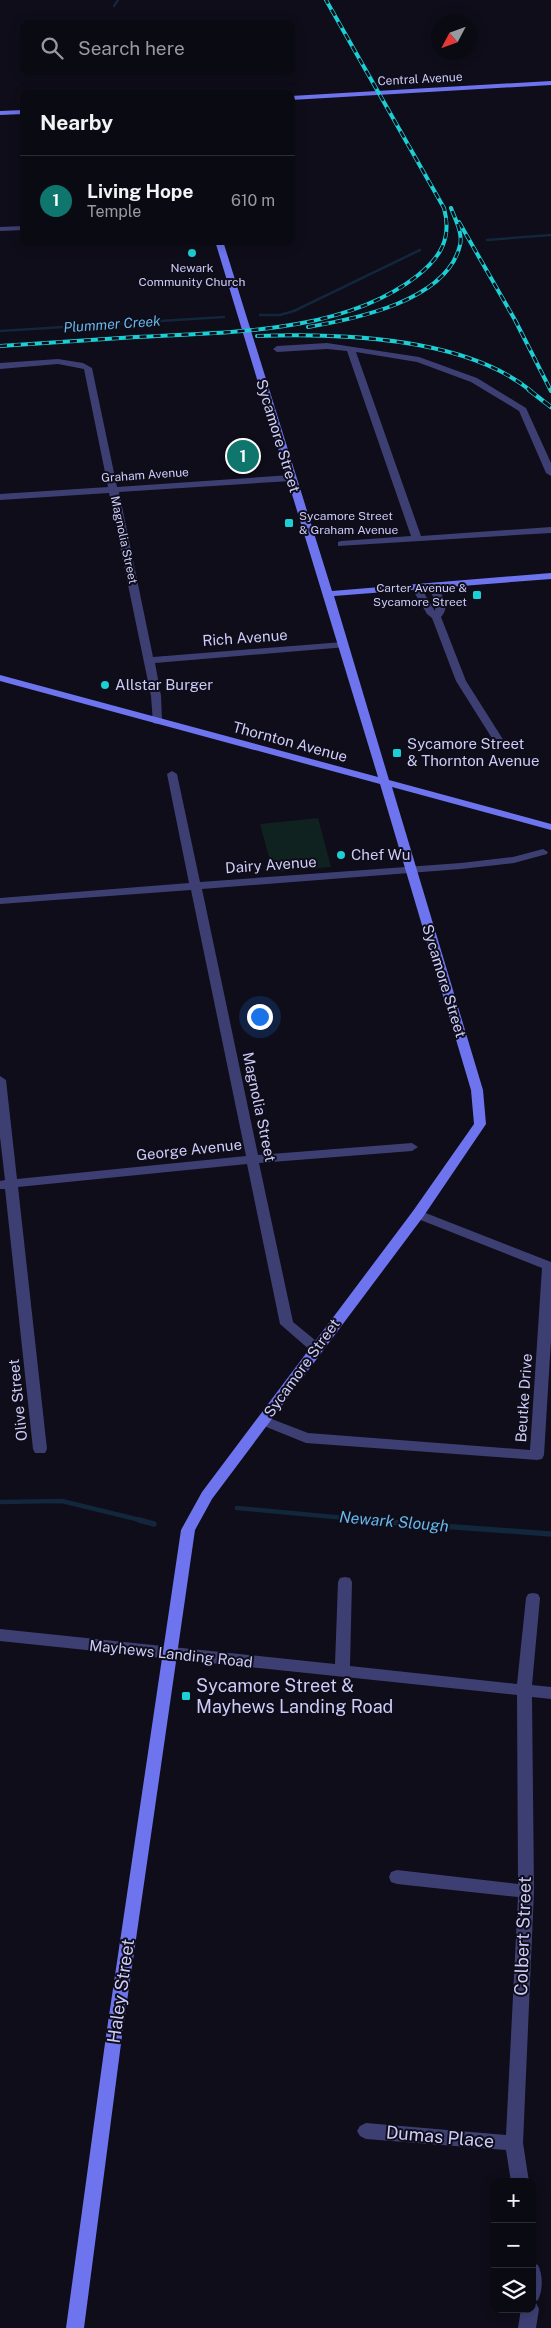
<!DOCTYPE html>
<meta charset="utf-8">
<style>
:root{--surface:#0a0a13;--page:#13131c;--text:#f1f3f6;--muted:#999aa0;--line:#2a2b33;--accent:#0f766e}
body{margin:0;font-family:"Public Sans",sans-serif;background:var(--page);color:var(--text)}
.controls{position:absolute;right:15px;bottom:15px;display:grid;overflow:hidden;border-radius:10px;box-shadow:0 2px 12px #0003}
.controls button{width:45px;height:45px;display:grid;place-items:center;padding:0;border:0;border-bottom:1px solid var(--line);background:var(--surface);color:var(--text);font:25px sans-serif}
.compass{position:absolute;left:431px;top:15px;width:45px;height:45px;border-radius:50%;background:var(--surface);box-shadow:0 2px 12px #0003;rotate:229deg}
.you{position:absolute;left:259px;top:1016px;width:18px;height:18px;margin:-12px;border:4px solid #fff;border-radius:50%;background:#1a73e8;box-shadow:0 0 0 8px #1a73e833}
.badge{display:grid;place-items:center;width:32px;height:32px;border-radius:50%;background:var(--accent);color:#fff;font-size:16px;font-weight:700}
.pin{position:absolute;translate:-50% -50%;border:2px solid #fff;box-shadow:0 1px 5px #0006}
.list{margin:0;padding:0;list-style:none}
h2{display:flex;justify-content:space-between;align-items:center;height:65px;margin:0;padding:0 20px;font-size:21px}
h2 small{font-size:16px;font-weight:400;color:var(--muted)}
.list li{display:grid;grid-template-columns:32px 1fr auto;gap:15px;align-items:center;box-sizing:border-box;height:90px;padding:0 20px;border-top:1px solid var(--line)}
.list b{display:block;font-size:19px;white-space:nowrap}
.list p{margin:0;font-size:16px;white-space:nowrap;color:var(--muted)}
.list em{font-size:16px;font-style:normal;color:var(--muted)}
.icon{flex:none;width:28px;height:28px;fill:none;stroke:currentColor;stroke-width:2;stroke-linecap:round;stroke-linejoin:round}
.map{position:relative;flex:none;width:551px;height:2328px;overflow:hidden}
.search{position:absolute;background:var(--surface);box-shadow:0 2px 12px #0003;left:20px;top:20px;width:275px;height:55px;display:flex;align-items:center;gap:12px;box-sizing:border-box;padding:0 18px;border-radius:10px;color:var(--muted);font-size:19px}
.panel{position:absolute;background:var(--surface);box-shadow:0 2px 12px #0003;left:20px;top:90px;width:275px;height:155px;border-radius:10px}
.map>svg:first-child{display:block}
.green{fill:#102220}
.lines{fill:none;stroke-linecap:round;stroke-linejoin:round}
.stream-far2{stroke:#12263c;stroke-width:2.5}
.stream-far1{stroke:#12263c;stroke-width:4.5}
.stream{stroke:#12263c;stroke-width:5.5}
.street{fill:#3d3f73;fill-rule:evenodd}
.secondary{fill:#6e74ed;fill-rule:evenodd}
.rail-far1-casing{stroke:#1bcfd5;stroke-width:4}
.rail-casing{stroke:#1bcfd5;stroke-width:4.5}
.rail-far1{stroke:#0e0d19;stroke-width:2.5;stroke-dasharray:7;stroke-linecap:butt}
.rail{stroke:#0e0d19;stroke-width:3;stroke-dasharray:9;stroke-linecap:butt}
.poi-dot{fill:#1bcfd5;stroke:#0e0d19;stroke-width:2}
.labels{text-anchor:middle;stroke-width:4;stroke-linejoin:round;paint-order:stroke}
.far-street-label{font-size:12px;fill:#cdcbf8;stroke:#0e0d19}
.far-poi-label{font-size:12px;fill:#cdcbf8;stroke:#0e0d19}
.far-water-label{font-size:14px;font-style:italic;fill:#66b7eb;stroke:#0e0d19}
.street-label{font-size:15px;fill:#cdcbf8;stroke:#0e0d19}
.poi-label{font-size:15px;fill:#cdcbf8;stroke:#0e0d19;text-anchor:start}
.water-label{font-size:16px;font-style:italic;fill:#66b7eb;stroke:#0e0d19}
.near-poi-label{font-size:18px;fill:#cdcbf8;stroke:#0e0d19;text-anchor:start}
.near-street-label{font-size:18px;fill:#cdcbf8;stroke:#0e0d19}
</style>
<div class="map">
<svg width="551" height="2328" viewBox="0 0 551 2328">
<rect width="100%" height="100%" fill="#0e0d19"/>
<path class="green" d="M318,818L331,867L273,872L260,824Z"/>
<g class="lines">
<g class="stream-far2">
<path d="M114,6L118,0"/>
<path d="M487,240L551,235"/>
<path d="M260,315H280L294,311L420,250"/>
<path d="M0,331L224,317"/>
</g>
<g class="stream-far1">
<path d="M0,1502L62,1501L144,1521"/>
<path d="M237,1508L377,1521"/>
</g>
<g class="stream">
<path d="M139,1520L154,1524"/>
<path d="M359,1520L551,1534"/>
</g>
<g class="street">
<path d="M24,226V230L0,231V227Z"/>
<path d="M327,343L419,357L477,378L526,408L551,463V476L546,473L519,411L471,382L417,362L356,352L421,536L551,527V533L338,546V542L341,541L411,536L347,351L327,349L277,352L273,349L277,346Z"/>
<path d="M58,359L83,363L92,368L117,487L291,475L296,478L291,481L119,492L153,657L343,642L348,645L347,647L155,663L161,696L162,721L157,724L153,723L151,696L109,493L0,500V494L108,487L84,369L58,364L0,369V363Z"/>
<path d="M432,583L435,584C442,594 451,607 441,617L466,681L504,741L503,743H495L456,681L432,618L427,614L411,587L413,585H419L435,611L436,602L427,586Z"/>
<path d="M172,771L177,774L200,882L461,863L513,857L543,849L548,852L547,854L514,863L461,869L202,889L258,1155L412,1143L418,1147L412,1151L259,1163L293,1322L321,1345L323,1348L321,1351H311L280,1324L247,1164L18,1187L47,1449L45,1453H35L33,1449L5,1189H0V1181L5,1180L0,1137V1076L6,1080L17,1179L246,1156L191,890L0,904V898L189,883L167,774Z"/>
<path d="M418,1210L551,1262V1340L544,1455L542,1459L537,1460L306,1443L259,1424L257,1421L259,1418L264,1416L308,1433L530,1450L542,1268L413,1217L412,1214L413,1211Z"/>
<path d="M345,1577L350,1578L352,1582L350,1666L517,1684L526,1598L528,1594L533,1593L538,1594L540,1598L532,1685L551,1687V1699L532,1697L534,1891L523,2143L529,2182H511L506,2150L366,2139L360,2136L357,2131L360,2126L366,2123L506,2135L518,1897L397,1884L391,1882L389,1877L391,1872L397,1870L518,1884L517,1695L0,1641V1629L335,1664L338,1582L340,1578Z"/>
<path d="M532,2263L538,2265C543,2275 543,2290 538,2300L533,2302L536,2303L539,2309L536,2328H518L521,2309H532Z"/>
</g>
<g class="secondary">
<path d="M551,81V85L291,100V96Z"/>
<path d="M24,110V114L0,115V111Z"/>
<path d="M215,241H223L332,591L551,573V579L334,596L389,780L551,824V830L392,787L483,1090L486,1124L484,1127L423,1217L212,1499L195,1530L122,2036L84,2328H66L106,2036L181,1530L202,1492L413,1211L474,1124L471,1090L380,784L0,681V675L378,777Z"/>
</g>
<g class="rail-far1-casing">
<g id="rail-far1">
<path d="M459,222L515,320L551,391"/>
<path d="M308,327C355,319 447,301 460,245C463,233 455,219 451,208"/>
<path d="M257,336C339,333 465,337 531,391"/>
<path d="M0,346C45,343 91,340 136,337C227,332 342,334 417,276C441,257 452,238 444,208L326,0"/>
</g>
</g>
<g class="rail-casing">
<path id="rail" d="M529,390L551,407"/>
</g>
<use href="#rail-far1" class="rail-far1"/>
<use href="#rail" class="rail"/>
</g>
<g class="poi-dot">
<circle cx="192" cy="253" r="5"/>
<rect x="284" y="518" width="10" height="10" rx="2.5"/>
<rect x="472" y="590" width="10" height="10" rx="2.5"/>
<circle cx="105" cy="685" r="5"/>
<rect x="392" y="748" width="10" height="10" rx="2.5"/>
<circle cx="341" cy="855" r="5"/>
<rect x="181" y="1691" width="10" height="10" rx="2.5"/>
</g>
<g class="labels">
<g class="far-street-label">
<text transform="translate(420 79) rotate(-3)" y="4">Central Avenue</text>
<text transform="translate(145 475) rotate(-4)" y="4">Graham Avenue</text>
<text transform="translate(124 540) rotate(78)" y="4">Magnolia Street</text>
</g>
<g class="far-poi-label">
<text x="192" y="272">Newark<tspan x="192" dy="14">Community Church</tspan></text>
<text x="299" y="520" text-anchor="start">Sycamore Street<tspan x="299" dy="14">&amp; Graham Avenue</tspan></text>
<text x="467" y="592" text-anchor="end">Carter Avenue &amp;<tspan x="467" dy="14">Sycamore Street</tspan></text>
</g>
<g class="far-water-label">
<text transform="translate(112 324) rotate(-4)" y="5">Plummer Creek</text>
</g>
<g class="street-label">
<text transform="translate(278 436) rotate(73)" y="5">Sycamore Street</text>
<text transform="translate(245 638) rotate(-4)" y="5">Rich Avenue</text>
<text transform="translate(290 742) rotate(15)" y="5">Thornton Avenue</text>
<text transform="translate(271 865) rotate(-4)" y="5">Dairy Avenue</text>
<text transform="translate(444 981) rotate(73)" y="5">Sycamore Street</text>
<text transform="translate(259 1107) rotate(78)" y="5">Magnolia Street</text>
<text transform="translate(189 1150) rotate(-6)" y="5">George Avenue</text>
<text transform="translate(302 1368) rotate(-54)" y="5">Sycamore Street</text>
<text transform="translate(524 1398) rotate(-86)" y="5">Beutke Drive</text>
<text transform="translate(18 1400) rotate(-96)" y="5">Olive Street</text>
<text transform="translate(171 1654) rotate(6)" y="5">Mayhews Landing Road</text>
</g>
<g class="poi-label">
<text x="115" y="690">Allstar Burger</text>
<text x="407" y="749">Sycamore Street<tspan x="407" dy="17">&amp; Thornton Avenue</tspan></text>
<text x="351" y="860">Chef Wu</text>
</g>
<g class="water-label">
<text transform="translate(394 1521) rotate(5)" y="6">Newark Slough</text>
</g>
<g class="near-poi-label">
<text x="196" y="1692">Sycamore Street &amp;<tspan x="196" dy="21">Mayhews Landing Road</tspan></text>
</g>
<g class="near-street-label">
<text transform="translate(523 1936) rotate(-88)" y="6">Colbert Street</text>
<text transform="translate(121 1991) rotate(-82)" y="6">Haley Street</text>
<text transform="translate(440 2137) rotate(5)" y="6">Dumas Place</text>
</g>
</g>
</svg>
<div class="controls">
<button>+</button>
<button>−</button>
<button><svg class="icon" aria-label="layers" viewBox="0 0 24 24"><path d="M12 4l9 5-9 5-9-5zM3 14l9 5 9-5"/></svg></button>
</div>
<svg class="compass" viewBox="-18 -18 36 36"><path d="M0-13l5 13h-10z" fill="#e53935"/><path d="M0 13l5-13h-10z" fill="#999aa0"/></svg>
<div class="you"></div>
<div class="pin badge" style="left:243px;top:456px">1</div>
<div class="search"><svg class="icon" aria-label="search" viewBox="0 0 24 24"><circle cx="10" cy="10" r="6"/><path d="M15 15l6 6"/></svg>Search here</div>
<section class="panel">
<h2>Nearby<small></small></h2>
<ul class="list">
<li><span class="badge">1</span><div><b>Living Hope</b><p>Temple</p></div><em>610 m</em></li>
</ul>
</section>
</div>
